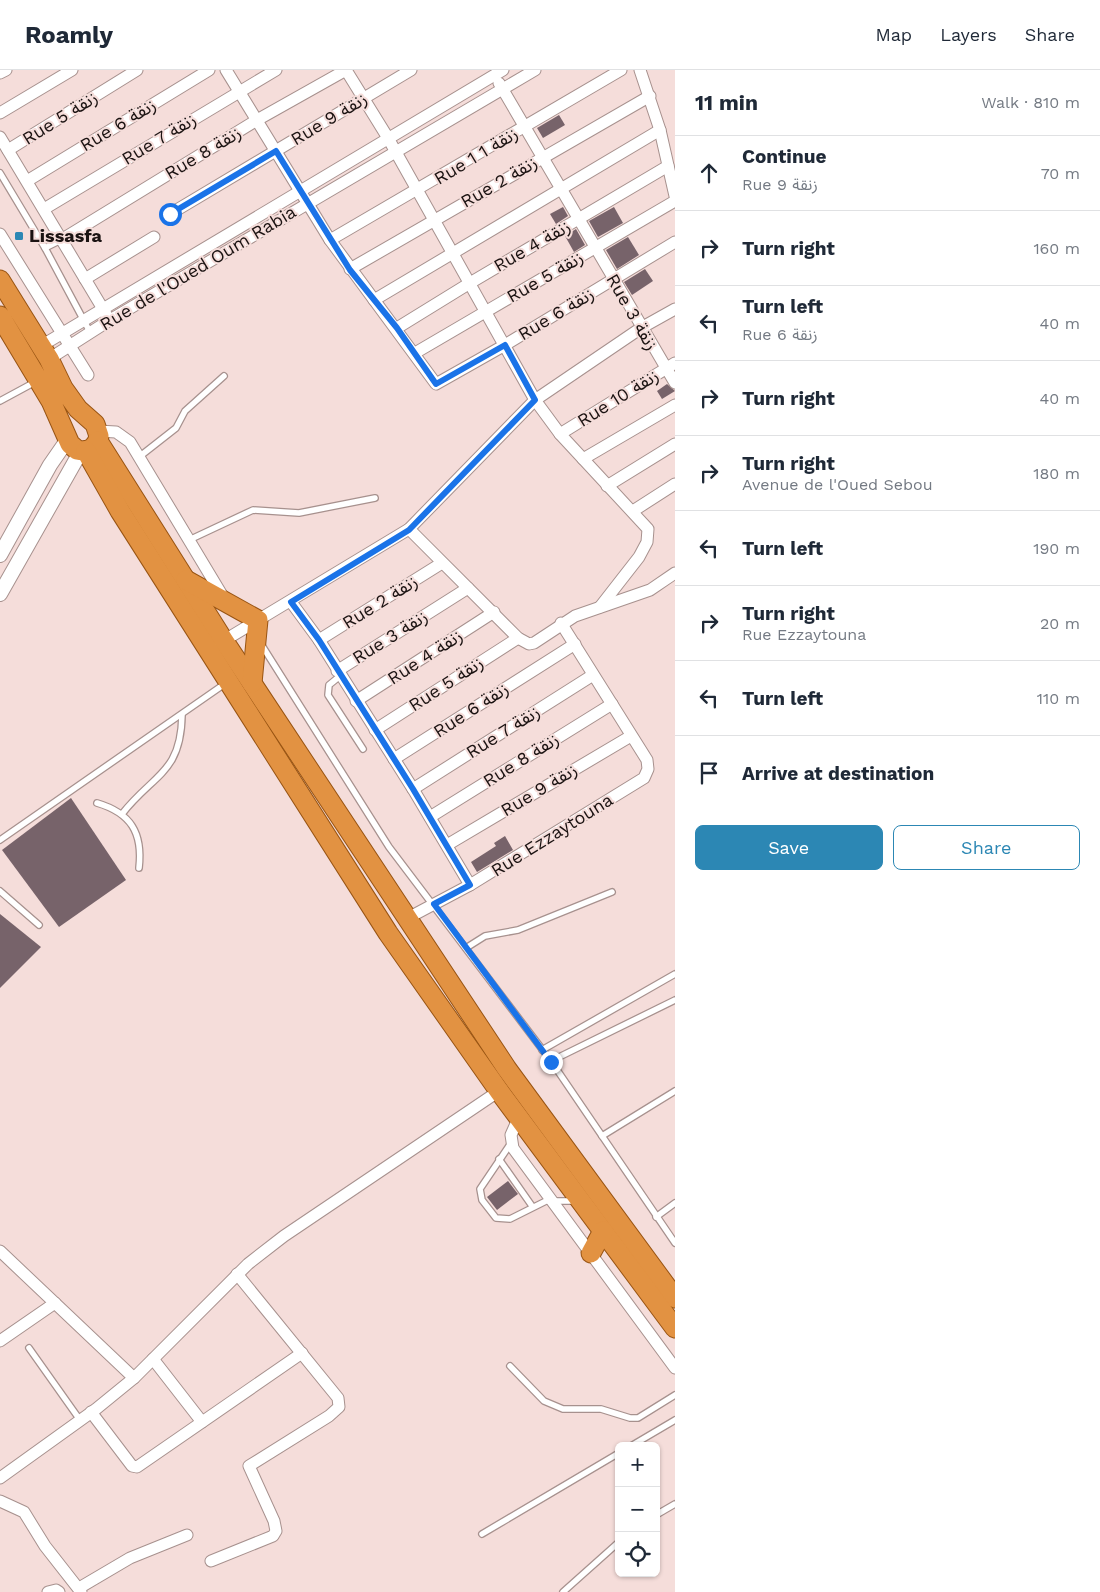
<!DOCTYPE html>
<meta charset="utf-8">
<style>
:root{--surface:#fff;--page:#f6f6f7;--text:#1f2937;--muted:#747a83;--line:#e0e1e3;--accent:#2c87b4}
body{margin:0;font-family:"Work Sans","Noto Sans Arabic",sans-serif;background:var(--page);color:var(--text)}
.controls{position:absolute;right:15px;bottom:15px;display:grid;overflow:hidden;border-radius:8px;box-shadow:0 1px 4px #0004}
.controls button{width:45px;height:45px;display:grid;place-items:center;padding:0;border:0;border-bottom:1px solid var(--line);background:var(--surface);color:var(--text);font:25px sans-serif}
.stop{position:absolute;width:15px;height:15px;margin:-11px;border:4px solid #1a73e8;border-radius:50%;background:#fff}
.stop.end{background:#1a73e8;border-color:#fff;box-shadow:0 1px 5px #0008}
.list{margin:0;padding:0;list-style:none}
h2{display:flex;justify-content:space-between;align-items:center;height:65px;margin:0;padding:0 20px;font-size:21px}
h2 small{font-size:16px;font-weight:400;color:var(--muted)}
.list li{display:grid;grid-template-columns:32px 1fr auto;gap:15px;align-items:center;box-sizing:border-box;height:75px;padding:0 20px;border-top:1px solid var(--line)}
.list b{display:block;font-size:19px;white-space:nowrap}
.list p{margin:0;font-size:16px;white-space:nowrap;color:var(--muted)}
.list em{font-size:16px;font-style:normal;color:var(--muted)}
.actions{display:flex;gap:10px;padding:15px 20px}
.actions a{flex:1;padding:11px 0;border:1px solid var(--accent);border-radius:8px;text-align:center;font-size:18px;color:var(--accent)}
.actions .main{background:var(--accent);color:#fff}
.icon{flex:none;width:28px;height:28px;fill:none;stroke:currentColor;stroke-width:2;stroke-linecap:round;stroke-linejoin:round}
.map{position:relative;flex:none;width:675px;height:1522px;overflow:hidden}
header{display:flex;align-items:center;gap:30px;box-sizing:border-box;height:70px;padding:0 25px;background:var(--surface);border-bottom:1px solid var(--line)}
header strong{font-size:24px}
nav{display:flex;gap:28px;margin-inline-start:auto;font-size:18px}
main{display:flex}
aside{flex:1;background:var(--surface)}
.map>svg:first-child{display:block}
.building{fill:#77636a}
.lines{fill:none;stroke-linecap:round;stroke-linejoin:round}
.service-casing{stroke:#a7918e;stroke-width:8}
.minor-casing{stroke:#a7918e;stroke-width:13}
.tertiary-casing{stroke:#a7918e;stroke-width:16}
.trunk-casing{stroke:#985413;stroke-width:21}
.service{stroke:#fff;stroke-width:5.5}
.minor{stroke:#fff;stroke-width:11}
.tertiary{stroke:#fff;stroke-width:14}
.trunk{stroke:#e29242;stroke-width:19}
.route{stroke:#1a73e8;stroke-width:6}
.poi-dot{fill:#2c87b4;stroke:#f5ddda;stroke-width:2}
.labels{text-anchor:middle;stroke-width:4;stroke-linejoin:round;paint-order:stroke}
.street-label{font-size:18px;fill:#1b1312;stroke:#f5ddda}
.poi-label{font-size:18px;font-weight:bold;fill:#1b1312;stroke:#f5ddda;text-anchor:start}
</style>
<header>
<strong>Roamly</strong>
<nav><a>Map</a><a>Layers</a><a>Share</a></nav>
</header>
<main>
<div class="map">
<svg width="675" height="1522" viewBox="0 0 675 1522">
<rect width="100%" height="100%" fill="#f5ddda"/>
<g class="building">
<path d="M559,45L565,55L543,68L537,58Z"/>
<path d="M563,137L568,146L556,154L550,144Z"/>
<path d="M614,137L623,153L598,167L589,151Z"/>
<path d="M576,159L585,175L574,182L565,166Z"/>
<path d="M628,167L639,185L617,199L606,180Z"/>
<path d="M645,199L653,211L632,225L624,212Z"/>
<path d="M667,314L675,321L662,329L657,321Z"/>
<path d="M71,728L126,810L59,857L2,780Z"/>
<path d="M505,766L513,780L477,802L471,792L496,776L494,773Z"/>
<path d="M0,844L41,877L0,918Z"/>
<path d="M508,1111L518,1124L497,1140L487,1127Z"/>
</g>
<g class="lines">
<g class="service-casing">
<g id="service">
<path d="M0,103L45,178L61,170"/>
<path d="M45,178L90,262"/>
<path d="M0,331L37,311"/>
<path d="M139,387L176,358L185,341L224,306"/>
<path d="M189,470L253,440L299,443L375,428"/>
<path d="M261,574L389,777L551,991L675,1173"/>
<path d="M340,606L329,615L328,625L363,679"/>
<path d="M97,733C131,743 143,763 139,798"/>
<path d="M122,744C153,704 181,704 182,645"/>
<path d="M0,770L226,613"/>
<path d="M0,821L39,855"/>
<path d="M466,878L485,866L518,860L612,822"/>
<path d="M542,980L675,904"/>
<path d="M551,991L675,930"/>
<path d="M602,1066L675,1021"/>
<path d="M511,1073L480,1119L482,1130L496,1148L510,1149L546,1131H577"/>
<path d="M499,1089L532,1136"/>
<path d="M656,1147L675,1133"/>
<path d="M29,1278L80,1350"/>
<path d="M510,1296L544,1331L563,1339H601L630,1348H638L675,1325"/>
<path d="M631,1376L675,1350"/>
<path d="M656,1445L675,1434"/>
<path d="M482,1464L619,1383"/>
<path d="M563,1522L619,1472"/>
</g>
</g>
<g class="minor-casing">
<g id="minor">
<path d="M226,0L330,170L436,314L505,275L675,172"/>
<path d="M346,0L388,68L535,330L560,364L648,459L647,472L639,487L600,537"/>
<path d="M640,0L660,60L675,126"/>
<path d="M0,3L6,0"/>
<path d="M499,13L675,313"/>
<path d="M0,43L72,0"/>
<path d="M0,67L106,244"/>
<path d="M8,80L137,0"/>
<path d="M27,111L209,0"/>
<path d="M44,139L276,0"/>
<path d="M170,144L411,0"/>
<path d="M0,164L88,305"/>
<path d="M61,170L257,50L346,0"/>
<path d="M330,170L621,0"/>
<path d="M350,199L650,26"/>
<path d="M85,209L154,167"/>
<path d="M374,230L660,60"/>
<path d="M397,258L470,213L668,96"/>
<path d="M41,276L503,0"/>
<path d="M415,283L675,131"/>
<path d="M49,289L110,250L535,0"/>
<path d="M98,361L116,362L130,372L225,530"/>
<path d="M560,364L675,293"/>
<path d="M583,389L675,335"/>
<path d="M607,416L675,374"/>
<path d="M633,441L675,414"/>
<path d="M409,459L518,568L529,574L534,573L575,546L650,520L675,503"/>
<path d="M291,532L319,570L413,719L470,815"/>
<path d="M319,570L442,493"/>
<path d="M220,573L409,459L535,330L641,258L675,239"/>
<path d="M337,601L468,518"/>
<path d="M356,631L494,542"/>
<path d="M375,660L518,568"/>
<path d="M394,689L575,574"/>
<path d="M413,719L593,605"/>
<path d="M430,747L612,634"/>
<path d="M447,775L631,666"/>
<path d="M406,849L470,815L644,708L648,699L647,690L561,553"/>
<path d="M519,1047L511,1065L513,1078L675,1298"/>
<path d="M0,1181L134,1308"/>
<path d="M0,1271L55,1233"/>
<path d="M153,1289L202,1352"/>
<path d="M91,1342L132,1396L137,1397L302,1283"/>
<path d="M0,1408L96,1339L134,1308L248,1194L284,1166L499,1021"/>
<path d="M0,1431L24,1442L45,1476L81,1522"/>
<path d="M211,1491L273,1466L276,1461L274,1451L249,1396L329,1346L339,1337L338,1328L237,1204"/>
<path d="M79,1518L130,1488L187,1465"/>
<path d="M48,1522L56,1520L59,1522"/>
</g>
</g>
<g class="tertiary-casing">
<g id="tertiary">
<path d="M0,485L50,395L68,369"/>
<path d="M0,524L81,381"/>
</g>
</g>
<g class="trunk-casing">
<g id="trunk">
<path d="M0,210L49,289L63,318L78,339L95,354L99,366C97,377 89,383 77,380L70,374L51,331L0,246"/>
<path d="M98,371L224,571L507,999L675,1228"/>
<path d="M86,381L120,441L388,863L499,1021L675,1258"/>
<path d="M186,510L258,550L252,613"/>
<path d="M591,1183L603,1161"/>
</g>
</g>
<use href="#service" class="service"/>
<use href="#minor" class="minor"/>
<use href="#tertiary" class="tertiary"/>
<use href="#trunk" class="trunk"/>
</g>
<g class="lines">
<path class="route" d="M170,144L276,81L350,200L397,258L436,314L505,275L535,330L409,460L291,532L319,570L413,719L470,815L434,834L551,992"/>
</g>
<rect class="poi-dot" x="14" y="161" width="10" height="10" rx="2.5"/>
<g class="labels">
<g class="street-label">
<text transform="translate(60 48) rotate(-32)" y="6">Rue 5 زنقة</text>
<text transform="translate(329 49) rotate(-31)" y="6">Rue 9 زنقة</text>
<text transform="translate(118 55) rotate(-31)" y="6">Rue 6 زنقة</text>
<text transform="translate(159 69) rotate(-31)" y="6">Rue 7 زنقة</text>
<text transform="translate(203 83) rotate(-31)" y="6">Rue 8 زنقة</text>
<text transform="translate(476 86) rotate(-31)" y="6">Rue 1 زنقة 1</text>
<text transform="translate(499 112) rotate(-30)" y="6">Rue 2 زنقة</text>
<text transform="translate(532 176) rotate(-30)" y="6">Rue 4 زنقة</text>
<text transform="translate(198 198) rotate(-31)" y="6">Rue de l'Oued Oum Rabia</text>
<text transform="translate(545 207) rotate(-30)" y="6">Rue 5 زنقة</text>
<text transform="translate(632 242) rotate(60)" y="6">Rue 3 زنقة</text>
<text transform="translate(556 244) rotate(-31)" y="6">Rue 6 زنقة</text>
<text transform="translate(618 328) rotate(-32)" y="6">Rue 10 زنقة</text>
<text transform="translate(380 532) rotate(-32)" y="6">Rue 2 زنقة</text>
<text transform="translate(390 567) rotate(-32)" y="6">Rue 3 زنقة</text>
<text transform="translate(425 587) rotate(-33)" y="6">Rue 4 زنقة</text>
<text transform="translate(446 614) rotate(-33)" y="6">Rue 5 زنقة</text>
<text transform="translate(471 640) rotate(-33)" y="6">Rue 6 زنقة</text>
<text transform="translate(503 662) rotate(-32)" y="6">Rue 7 زنقة</text>
<text transform="translate(521 690) rotate(-32)" y="6">Rue 8 زنقة</text>
<text transform="translate(539 720) rotate(-31)" y="6">Rue 9 زنقة</text>
<text transform="translate(552 765) rotate(-32)" y="6">Rue Ezzaytouna</text>
</g>
<g class="poi-label">
<text x="29" y="172">Lissasfa</text>
</g>
</g>
</svg>
<div class="controls">
<button>+</button>
<button>−</button>
<button><svg class="icon" aria-label="locate" viewBox="0 0 24 24"><circle cx="12" cy="12" r="6"/><path d="M12 2v4M12 18v4M2 12h4M18 12h4"/></svg></button>
</div>
<div class="stop" style="left:170px;top:144px"></div>
<div class="stop end" style="left:551px;top:992px"></div>
</div>
<aside>
<h2>11 min<small>Walk · 810 m</small></h2>
<ul class="list">
<li><svg class="icon" aria-label="ahead" viewBox="0 0 24 24"><path d="M12 20V5M6 11l6-6 6 6"/></svg><div><b>Continue</b><p>Rue 9 زنقة</p></div><em>70 m</em></li>
<li><svg class="icon" aria-label="right" viewBox="0 0 24 24"><path d="M7 20v-9h11M14 6l5 5-5 5"/></svg><div><b>Turn right</b></div><em>160 m</em></li>
<li><svg class="icon" aria-label="left" viewBox="0 0 24 24"><path d="M17 20v-9H6M10 6l-5 5 5 5"/></svg><div><b>Turn left</b><p>Rue 6 زنقة</p></div><em>40 m</em></li>
<li><svg class="icon" aria-label="right" viewBox="0 0 24 24"><path d="M7 20v-9h11M14 6l5 5-5 5"/></svg><div><b>Turn right</b></div><em>40 m</em></li>
<li><svg class="icon" aria-label="right" viewBox="0 0 24 24"><path d="M7 20v-9h11M14 6l5 5-5 5"/></svg><div><b>Turn right</b><p>Avenue de l'Oued Sebou</p></div><em>180 m</em></li>
<li><svg class="icon" aria-label="left" viewBox="0 0 24 24"><path d="M17 20v-9H6M10 6l-5 5 5 5"/></svg><div><b>Turn left</b></div><em>190 m</em></li>
<li><svg class="icon" aria-label="right" viewBox="0 0 24 24"><path d="M7 20v-9h11M14 6l5 5-5 5"/></svg><div><b>Turn right</b><p>Rue Ezzaytouna</p></div><em>20 m</em></li>
<li><svg class="icon" aria-label="left" viewBox="0 0 24 24"><path d="M17 20v-9H6M10 6l-5 5 5 5"/></svg><div><b>Turn left</b></div><em>110 m</em></li>
<li><svg class="icon" aria-label="arrive" viewBox="0 0 24 24"><path d="M6 21V4h12l-3 4 3 4H6"/></svg><div><b>Arrive at destination</b></div></li>
</ul>
<div class="actions"><a class="main">Save</a><a>Share</a></div>
</aside>
</main>
